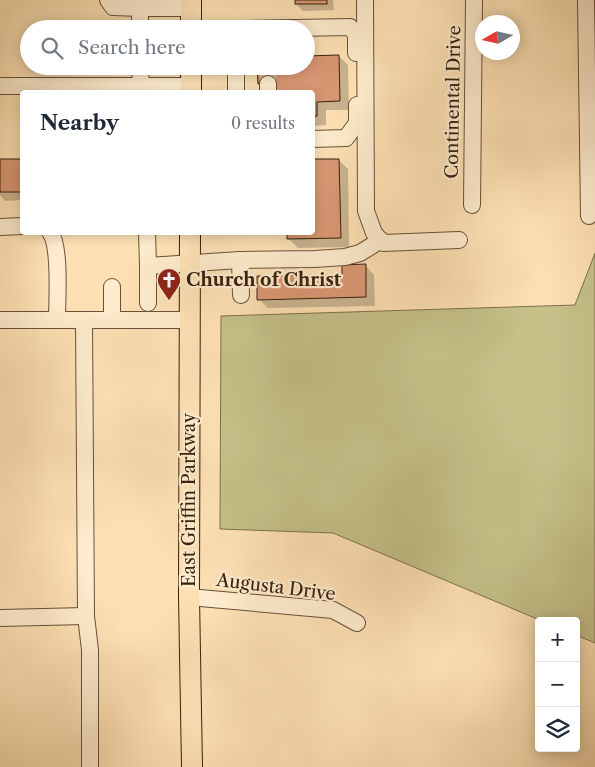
<!DOCTYPE html>
<meta charset="utf-8">
<style>
:root{--surface:#fff;--page:#f2f2f3;--text:#1f2937;--muted:#747a83;--line:#e0e1e3}
body{margin:0;font-family:"Libre Caslon Text",serif;background:var(--page);color:var(--text)}
.controls{position:absolute;right:15px;bottom:15px;display:grid;overflow:hidden;border-radius:5px;box-shadow:0 2px 12px #0003}
.controls button{width:45px;height:45px;display:grid;place-items:center;padding:0;border:0;border-bottom:1px solid var(--line);background:var(--surface);color:var(--text);font:25px sans-serif}
.compass{position:absolute;left:475px;top:15px;width:45px;height:45px;border-radius:50%;background:var(--surface);box-shadow:0 2px 12px #0003;rotate:261deg}
.list{margin:0;padding:0;list-style:none}
h2{display:flex;justify-content:space-between;align-items:center;height:65px;margin:0;padding:0 20px;font-size:21px}
h2 small{font-size:16px;font-weight:400;color:var(--muted)}
.icon{flex:none;width:28px;height:28px;fill:none;stroke:currentColor;stroke-width:2;stroke-linecap:round;stroke-linejoin:round}
.map{position:relative;flex:none;width:595px;height:767px;overflow:hidden}
.search{position:absolute;background:var(--surface);box-shadow:0 2px 12px #0003;left:20px;top:20px;width:295px;height:55px;display:flex;align-items:center;gap:12px;box-sizing:border-box;padding:0 18px;border-radius:28px;color:var(--muted);font-size:19px}
.panel{position:absolute;background:var(--surface);box-shadow:0 2px 12px #0003;left:20px;top:90px;width:295px;height:145px;border-radius:5px}
.map>svg:first-child{display:block}
.green{fill:#c5c189;stroke:#7e714c}
.shadow{fill:#0003}
.building{fill:#da9773;stroke:#37210e}
.lines{fill:none;stroke-linecap:round;stroke-linejoin:round}
.minor-tunnel{stroke:#d5bb93;stroke-width:16;stroke-dasharray:16 8;stroke-linecap:butt}
.minor-casing{stroke:#685138;stroke-width:18}
.major-casing{stroke:#37210e;stroke-width:22}
.minor{stroke:#feecce;stroke-width:16}
.major{stroke:#fde1b4;stroke-width:20}
.labels{text-anchor:middle;stroke-width:4.5;stroke-linejoin:round;paint-order:stroke}
.street-label{font-size:18px;fill:#37210e;stroke:#feecce}
.poi-label{font-size:18px;font-weight:bold;fill:#37210e;stroke:#feecce;text-anchor:start}
</style>
<div class="map">
<svg width="595" height="767" viewBox="0 0 595 767">
<rect width="100%" height="100%" fill="#fde1b4"/>
<filter id="stains"><feTurbulence type="fractalNoise" baseFrequency=".004" numOctaves="4"/><feColorMatrix values="0 0 0 0 .2 0 0 0 0 .09 0 0 0 0 .02 0 0 0 .5 -.17"/></filter>
<radialGradient id="worn" r=".72"><stop offset=".6" stop-color="#630" stop-opacity="0"/><stop offset="1" stop-color="#630" stop-opacity=".3"/></radialGradient>
<path class="green" d="M595,253V643L576,635V621H542L333,533L220,529L221,316L575,305Z"/>
<g class="shadow">
<path d="M296,0H333L334,10L303,11L296,4Z"/>
<path d="M306,38L309,41L310,57L339,56L348,65L349,110H326V125L312,126V92H268L259,84L306,66Z"/>
<path d="M0,160H22V200L5,201L0,195Z"/>
<path d="M339,160L348,169L349,247L298,248L288,238L312,232Z"/>
<path d="M365,265L374,275L375,306L268,308L259,299L343,276Z"/>
</g>
<g class="building">
<rect x="295" y="0" width="32" height="4"/>
<path d="M339,55L340,101L317,102V116L312,117V92H275V84H258L257,66H306V56Z"/>
<rect x="0" y="159" width="22" height="33"/>
<path d="M312,159H339L341,238L287,239V232H312Z"/>
<path d="M366,264V297L257,300V276L342,275V265Z"/>
</g>
<g class="lines">
<path class="minor-tunnel" d="M268,66V84"/>
<g class="minor-casing">
<g id="minor">
<path d="M108,0L113,7L140,8"/>
<path d="M365,0L366,211L374,233L383,243L459,240"/>
<path d="M586,0L589,216"/>
<path d="M140,29V8H191"/>
<path d="M246,29L350,27L356,34V53"/>
<path d="M140,66L141,86"/>
<path d="M236,66V92"/>
<path d="M268,84V92"/>
<path d="M0,86H191"/>
<path d="M312,139L346,138L357,123V105"/>
<path d="M472,205L474,0"/>
<path d="M0,227L22,226"/>
<path d="M50,232C61,246 57,301 57,320"/>
<path d="M147,232L148,266L240,260L315,259L345,257L360,253L381,240"/>
<path d="M240,260L241,295"/>
<path d="M148,266V303"/>
<path d="M0,320H190"/>
<path d="M84,320L86,616L90,650V767"/>
<path d="M112,320V287"/>
<path d="M189,597L333,610L357,623"/>
<path d="M0,618L86,616"/>
</g>
</g>
<g class="major-casing">
<g id="major">
<path d="M191,29V0"/>
<path d="M191,92V66"/>
<path d="M190,232L189,597L192,767"/>
</g>
</g>
<use href="#minor" class="minor"/>
<use href="#major" class="major"/>
</g>
<defs>
<g id="church-pin" transform="scale(1.25)"><path d="M0 17L-7.5 6A9.5 9.5 0 1 1 7.5 6Z" fill="#8f2418" stroke="#feecce"/><path d="M-1.2-6h2.4v3.5h3.3v2.4h-3.3V6h-2.4V-.1h-3.3v-2.4h3.3Z" fill="#fff"/></g>
</defs>
<g fill-rule="evenodd">
<use href="#church-pin" x="169" y="280"/>
</g>
<g class="labels">
<g class="street-label">
<text transform="translate(453 102) rotate(-89)" y="6">Continental Drive</text>
<text transform="translate(189 500) rotate(-90)" y="6">East Griffin Parkway</text>
<text transform="translate(276 587) rotate(7)" y="6">Augusta Drive</text>
</g>
<g class="poi-label">
<text x="186" y="286">Church of Christ</text>
</g>
</g>
<rect width="100%" height="100%" filter="url(#stains)"/>
<rect width="100%" height="100%" fill="url(#worn)"/>
</svg>
<div class="controls">
<button>+</button>
<button>−</button>
<button><svg class="icon" aria-label="layers" viewBox="0 0 24 24"><path d="M12 4l9 5-9 5-9-5zM3 14l9 5 9-5"/></svg></button>
</div>
<svg class="compass" viewBox="-18 -18 36 36"><path d="M0-13l5 13h-10z" fill="#e53935"/><path d="M0 13l5-13h-10z" fill="#747a83"/></svg>
<div class="search"><svg class="icon" aria-label="search" viewBox="0 0 24 24"><circle cx="10" cy="10" r="6"/><path d="M15 15l6 6"/></svg>Search here</div>
<section class="panel">
<h2>Nearby<small>0 results</small></h2>
<ul class="list">
</ul>
</section>
</div>
